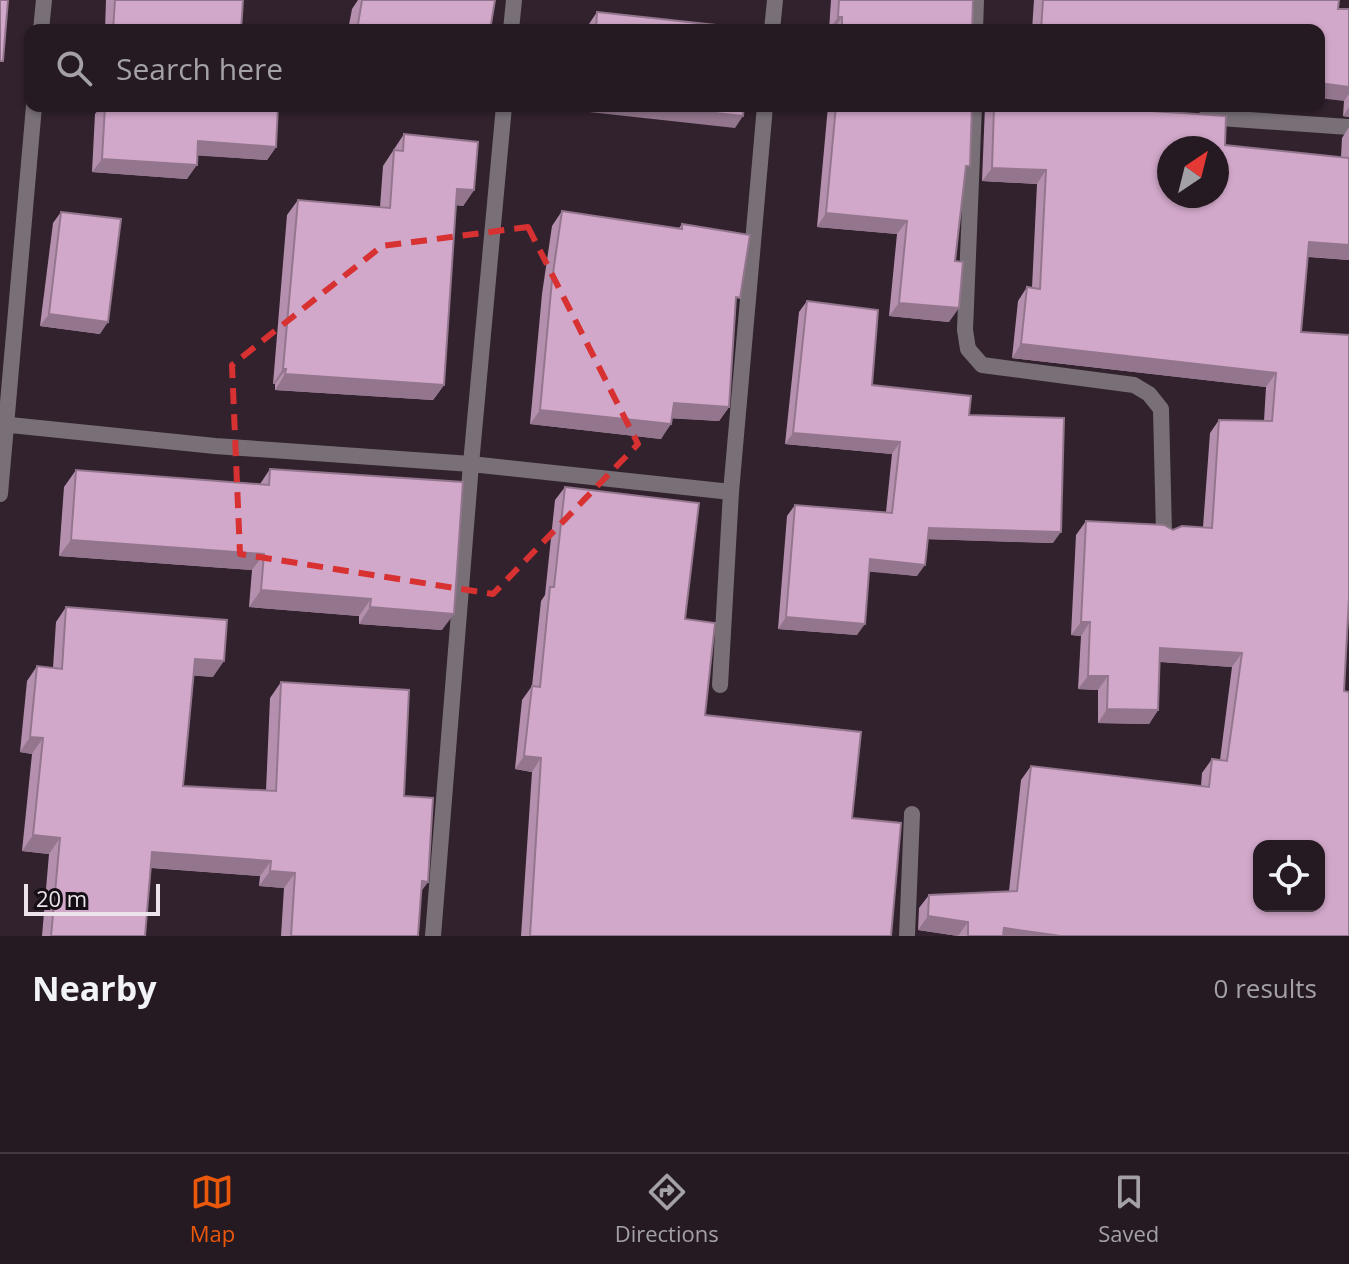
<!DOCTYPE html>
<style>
:root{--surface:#251a22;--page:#2d232a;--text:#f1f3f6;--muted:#a3a1a5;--line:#423840;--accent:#ea580c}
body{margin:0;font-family:"Open Sans",sans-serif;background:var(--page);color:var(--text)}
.controls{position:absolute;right:24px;bottom:24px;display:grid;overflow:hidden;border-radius:16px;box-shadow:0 2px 6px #0004}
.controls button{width:72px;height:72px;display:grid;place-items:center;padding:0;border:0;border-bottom:2px solid var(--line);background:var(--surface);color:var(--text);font:40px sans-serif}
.compass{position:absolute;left:1157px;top:136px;width:72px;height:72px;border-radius:50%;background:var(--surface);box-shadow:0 2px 6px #0004;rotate:35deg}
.scale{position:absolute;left:24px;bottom:20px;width:136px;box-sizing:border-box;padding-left:8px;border:4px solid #ede3eb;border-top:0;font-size:22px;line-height:28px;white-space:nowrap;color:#ede3eb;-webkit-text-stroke:6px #150e14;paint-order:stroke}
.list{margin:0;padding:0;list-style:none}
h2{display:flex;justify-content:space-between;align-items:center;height:104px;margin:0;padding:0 32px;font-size:34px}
h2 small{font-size:26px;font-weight:400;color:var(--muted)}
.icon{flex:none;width:44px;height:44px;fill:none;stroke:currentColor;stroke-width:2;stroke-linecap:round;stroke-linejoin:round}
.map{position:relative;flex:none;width:1349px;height:936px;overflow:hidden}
.search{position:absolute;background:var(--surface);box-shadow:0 2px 6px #0004;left:24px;right:24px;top:24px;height:88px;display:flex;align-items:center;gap:20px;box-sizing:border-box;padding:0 28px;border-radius:16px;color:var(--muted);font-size:30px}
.sheet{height:216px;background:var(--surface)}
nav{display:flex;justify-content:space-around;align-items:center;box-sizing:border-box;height:112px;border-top:2px solid var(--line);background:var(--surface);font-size:22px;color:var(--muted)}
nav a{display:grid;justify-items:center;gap:4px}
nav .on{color:var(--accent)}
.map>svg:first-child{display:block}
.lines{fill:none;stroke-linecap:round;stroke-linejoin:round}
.minor{stroke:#797077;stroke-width:16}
.wall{fill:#b590ae}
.shaded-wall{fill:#93768d}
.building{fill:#d2a8ca;stroke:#93768d;stroke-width:2;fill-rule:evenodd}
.marked{fill:none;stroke:#d73132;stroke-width:6;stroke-dasharray:16 10;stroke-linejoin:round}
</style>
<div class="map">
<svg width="1349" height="936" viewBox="0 0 1349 936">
<rect width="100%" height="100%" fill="#31222e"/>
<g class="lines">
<g class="minor">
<path d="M41,30L44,0"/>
<path d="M511,30L514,0"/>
<path d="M772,30L775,0"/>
<path d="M975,30L976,0"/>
<path d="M974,106L965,330L968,349L982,365L1134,385L1149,394L1161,409L1164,533"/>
<path d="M1206,117L1349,127"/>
<path d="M0,424L215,446L471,464L731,492"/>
<path d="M0,494L34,106"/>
<path d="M720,685L731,492L765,106"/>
<path d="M433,936L471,464L504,106"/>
<path d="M907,936L912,814"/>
</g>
</g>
<g class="wall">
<path d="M106,0H243L241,30H105Z"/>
<path d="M358,0H495L490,30H348L352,9Z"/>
<path d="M831,0H973L972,30H829Z"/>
<path d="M1034,0H1339L1338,9H1349V117L1343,116L1344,101L1319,30H1032Z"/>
<path d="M597,12L752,30H588L589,24Z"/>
<path d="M101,106H278L276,147L267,160L197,155L187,179L92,172L95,114Z"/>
<path d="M828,106H972L949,322L889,316L897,234L817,227Z"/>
<path d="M985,106H1078L1225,145L1341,157L1342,138L1349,127V260L1308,257L1301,332L1349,335V612L1344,691L1349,936H958L918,930L919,908L929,895L1009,891L1021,780L1031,766L1201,786L1202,773L1212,759L1220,760L1232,667L1160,662L1158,710L1149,724L1098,723V690L1078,689L1081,636L1071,635L1076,535L1086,521L1173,530L1203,527L1210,433L1219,420L1264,421L1266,387L1012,358L1018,301L1027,287L1032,288L1037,184L982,181Z"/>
<path d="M404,134L474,190L463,206L456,205L444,385L433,400L275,390V384H273L287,215L298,200L380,207L383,166Z"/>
<path d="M562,211L679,228L682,224L736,304L729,407L719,421L672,418L661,439L530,424L542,294L552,226Z"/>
<path d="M61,212L100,334L40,326L53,223Z"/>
<path d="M807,301L872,385L969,415L1053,543L928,539L917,576L869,571L857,635L778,629L787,516L795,505L886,512L892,454L785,444L799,312Z"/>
<path d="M270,469L442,630L359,624V616L249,607L252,570L59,556L64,487L76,470L260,484Z"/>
<path d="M565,487L685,619L705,715L852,818L891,936H521L532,772L515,769L522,700L532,686L541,601L545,595L555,500Z"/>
<path d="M66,607L213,677L193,675L183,786L266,791L270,698L281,682L404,796L428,882L421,891L418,936H281L284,888L259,886L260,876L151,868L145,936H42L49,854L22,851L32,754L20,752L27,681L37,666L53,668L56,622Z"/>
</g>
<g class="shaded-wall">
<path d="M838,17H842L834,30H829Z"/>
<path d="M1319,83L1349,87V94L1344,101L1319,98Z"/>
<path d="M583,106H651L743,116L735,128L580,111Z"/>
<path d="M1349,107V117L1343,116Z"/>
<path d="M198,141L276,147L267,160L189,155Z"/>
<path d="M102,159L197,165L187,179L92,172Z"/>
<path d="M992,168L1046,170L1037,184L982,181Z"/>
<path d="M457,189L474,190L463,206L446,204Z"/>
<path d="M826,213L907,221L897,234L817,227Z"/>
<path d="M1309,242L1349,245V260L1300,256Z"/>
<path d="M899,303L959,308L949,322L889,316Z"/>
<path d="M49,314L108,322L100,334L40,326Z"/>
<path d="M1021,344L1276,373L1266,387L1012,358Z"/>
<path d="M283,369H286L275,384H273Z"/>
<path d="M285,374L444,385L433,400L275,390Z"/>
<path d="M674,403L729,407L719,421L664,418Z"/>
<path d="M540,410L671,424L661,439L530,424Z"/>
<path d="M793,433L900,442L892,454L785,444Z"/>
<path d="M929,528L1061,532L1053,543L921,539Z"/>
<path d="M71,540L264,554L252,570L59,556Z"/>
<path d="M870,559L925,565L917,576L862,571Z"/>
<path d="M261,590L371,599L359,616L249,607Z"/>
<path d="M370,607L454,614L442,630L359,624Z"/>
<path d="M786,617L865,624L857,635L778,629Z"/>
<path d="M1081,622H1090L1081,636L1071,635Z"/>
<path d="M1160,648L1242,653L1232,667L1150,661Z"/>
<path d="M195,659L224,661L213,677L184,675Z"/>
<path d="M1088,676H1108L1098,690L1078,689Z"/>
<path d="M1107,709L1158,710L1149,724L1098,723Z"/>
<path d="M30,737L43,738L32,754L20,752Z"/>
<path d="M524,756L541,758L532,772L515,769Z"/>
<path d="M33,835L60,838L49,854L22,851Z"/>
<path d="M152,852L271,861L260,876L141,867Z"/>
<path d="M270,871L295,873L284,888L259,886Z"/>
<path d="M422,881L428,882L417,897Z"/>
<path d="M928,916L968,922L958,936L918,930Z"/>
<path d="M1004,928L1061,936H998Z"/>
</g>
<g class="building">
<path d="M0,0H8L3,61H0Z"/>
<path d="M115,0H243L241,30H113Z"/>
<path d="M362,0H495L490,30H357Z"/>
<path d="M839,0H973L972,30H842V17H838Z"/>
<path d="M1043,0H1339L1338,9H1349V87L1319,83V30H1041Z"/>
<path d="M597,12L752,29V30H596Z"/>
<path d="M105,106H278L276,147L198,141L197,165L102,159Z"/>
<path d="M651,106H744L743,116Z"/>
<path d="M836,106H972L970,166H966L955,261L963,262L959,308L899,303L907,221L826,213Z"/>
<path d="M994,106H1078L1226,116L1225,145L1349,158V245L1309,242L1301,332L1349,335V597L1344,691L1349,692V936H1061L1004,928L1003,936H968V922L928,916L929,895L1017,891L1031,766L1209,787L1212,759L1227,761L1242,653L1160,648L1158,710L1107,709L1108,676H1088L1090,622H1081L1086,521L1164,525L1173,530L1182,526L1212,528L1219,420L1272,421L1276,373L1021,344L1027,287L1040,289L1046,170L992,168ZM1169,148H1217V196H1169ZM1259,846H1319V906H1259Z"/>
<path d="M404,134L478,142L474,190L457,189L444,385L285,374L286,369H283L298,200L390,208L394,150L403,151Z"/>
<path d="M562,211L682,229V224L750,235L740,298L736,297L729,407L674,403L671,424L540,410L552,280Z"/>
<path d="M61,212L121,219L108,322L49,314Z"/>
<path d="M807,301L878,310L872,385L971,396L969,415L1064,418L1061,532L929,528L925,565L870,559L865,624L786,617L795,505L892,513L900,442L793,433Z"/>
<path d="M270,469L463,482L454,614L370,607L371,599L261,590L264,554L71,540L76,470L269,485Z"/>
<path d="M565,487L699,503L685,619L715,623L705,715L861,732L852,818L901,823L891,936H530L541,758L524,756L532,686L540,687L550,587H554Z"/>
<path d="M66,607L227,620L224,661L195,659L183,786L276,791L281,682L409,690L404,796L433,798L428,882L422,881L418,936H291L295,873L270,871L271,861L152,852L145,936H51L60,838L33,835L43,738L30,737L37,666L62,669Z"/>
</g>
<path class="marked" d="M528,227L638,444L493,594L240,554L232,365L382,246Z"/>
</svg>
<div class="controls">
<button><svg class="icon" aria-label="locate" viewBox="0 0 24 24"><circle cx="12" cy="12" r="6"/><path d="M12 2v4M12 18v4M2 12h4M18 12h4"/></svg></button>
</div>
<svg class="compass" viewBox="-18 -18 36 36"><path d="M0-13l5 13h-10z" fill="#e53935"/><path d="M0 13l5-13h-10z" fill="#a3a1a5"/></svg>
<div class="scale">20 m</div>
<div class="search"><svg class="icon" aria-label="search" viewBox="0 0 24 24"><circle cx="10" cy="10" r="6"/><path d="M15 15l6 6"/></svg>Search here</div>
</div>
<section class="sheet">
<h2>Nearby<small>0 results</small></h2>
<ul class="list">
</ul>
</section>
<nav>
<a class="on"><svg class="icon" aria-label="map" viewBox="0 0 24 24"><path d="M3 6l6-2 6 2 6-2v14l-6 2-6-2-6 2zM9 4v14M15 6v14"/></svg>Map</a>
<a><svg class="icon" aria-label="directions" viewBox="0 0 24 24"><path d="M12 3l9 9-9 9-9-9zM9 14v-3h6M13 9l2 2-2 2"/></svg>Directions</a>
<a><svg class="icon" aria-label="saved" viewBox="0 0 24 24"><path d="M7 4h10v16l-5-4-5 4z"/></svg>Saved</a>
</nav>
